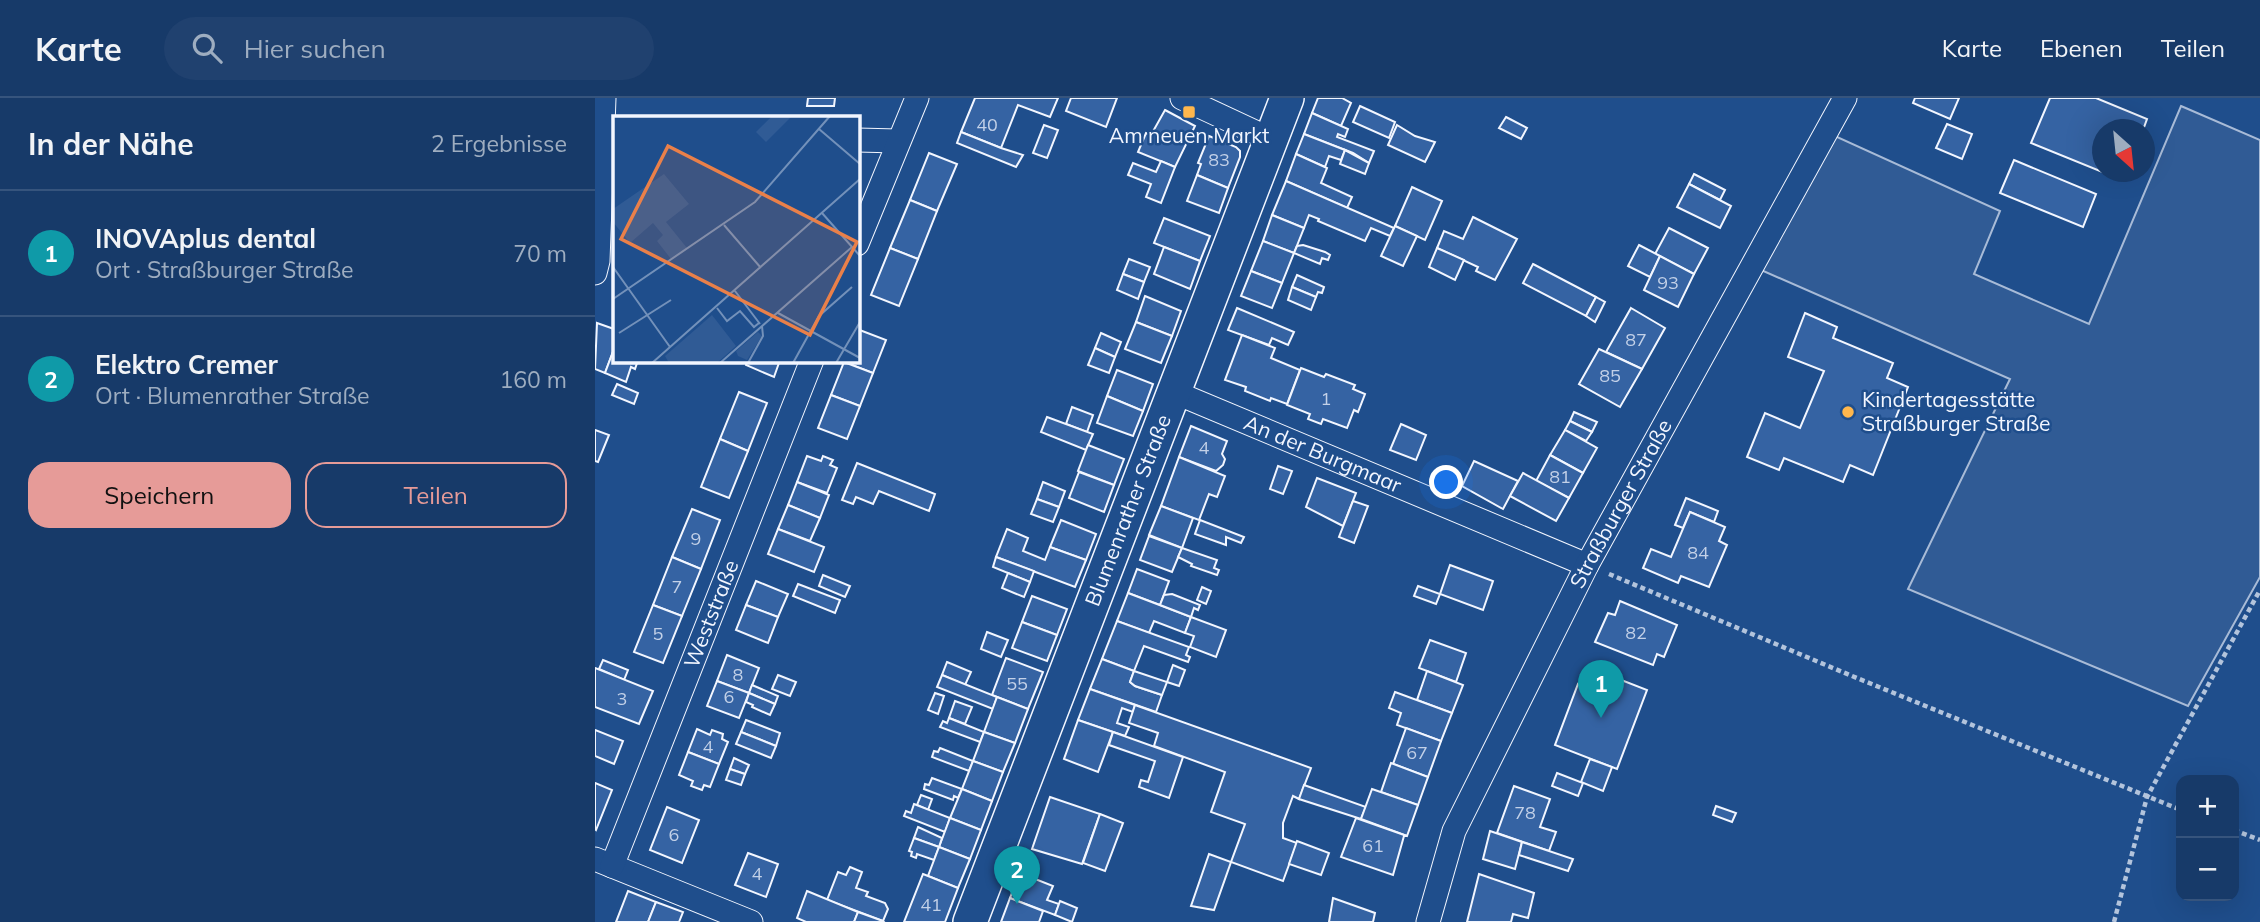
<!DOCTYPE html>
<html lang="de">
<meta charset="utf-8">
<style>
:root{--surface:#173a69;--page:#20416f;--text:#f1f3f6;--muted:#9eadc0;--line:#36547d;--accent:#e69b98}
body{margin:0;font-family:Mulish,sans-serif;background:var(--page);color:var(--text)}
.controls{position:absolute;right:21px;bottom:21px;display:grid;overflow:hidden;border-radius:14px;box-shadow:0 7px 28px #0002}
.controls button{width:63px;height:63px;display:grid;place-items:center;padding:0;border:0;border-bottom:2px solid var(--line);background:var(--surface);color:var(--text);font:35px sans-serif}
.compass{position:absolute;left:1497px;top:21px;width:63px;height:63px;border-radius:50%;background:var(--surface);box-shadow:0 7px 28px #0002;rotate:153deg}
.you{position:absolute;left:852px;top:385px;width:24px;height:24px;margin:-18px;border:5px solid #fff;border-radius:50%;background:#1a73e8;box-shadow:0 0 0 10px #1a73e833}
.badge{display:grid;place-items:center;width:46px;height:46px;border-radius:50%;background:var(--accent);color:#fff;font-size:23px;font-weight:700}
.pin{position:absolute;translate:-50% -58px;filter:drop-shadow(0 2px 4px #0008)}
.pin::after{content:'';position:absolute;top:37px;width:24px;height:21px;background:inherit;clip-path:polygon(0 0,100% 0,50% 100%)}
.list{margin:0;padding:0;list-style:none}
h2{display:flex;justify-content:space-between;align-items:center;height:91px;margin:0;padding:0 28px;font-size:30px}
h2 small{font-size:23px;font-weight:400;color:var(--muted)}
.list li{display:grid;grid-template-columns:46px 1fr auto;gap:21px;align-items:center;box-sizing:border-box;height:126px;padding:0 28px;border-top:2px solid var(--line)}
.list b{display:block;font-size:26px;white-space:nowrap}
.list p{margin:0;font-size:23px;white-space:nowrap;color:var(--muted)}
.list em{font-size:23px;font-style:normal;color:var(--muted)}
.actions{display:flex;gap:14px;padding:21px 28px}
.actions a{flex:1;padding:16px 0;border:2px solid var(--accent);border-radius:21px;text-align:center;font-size:24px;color:var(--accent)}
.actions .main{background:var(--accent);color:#111}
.icon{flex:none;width:38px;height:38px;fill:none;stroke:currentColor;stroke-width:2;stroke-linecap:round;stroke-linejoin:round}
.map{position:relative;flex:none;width:1665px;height:824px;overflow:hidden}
header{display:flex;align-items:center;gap:42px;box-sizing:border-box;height:98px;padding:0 35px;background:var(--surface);border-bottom:2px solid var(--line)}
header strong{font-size:33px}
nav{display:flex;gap:38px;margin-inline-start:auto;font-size:24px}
.search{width:490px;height:63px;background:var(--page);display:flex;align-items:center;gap:18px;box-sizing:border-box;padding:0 24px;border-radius:38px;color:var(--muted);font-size:26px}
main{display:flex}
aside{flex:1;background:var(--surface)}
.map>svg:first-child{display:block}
.green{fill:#305b95;stroke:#a8bbd7;stroke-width:2}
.building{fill:#3563a3;stroke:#f2f6ff;stroke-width:2}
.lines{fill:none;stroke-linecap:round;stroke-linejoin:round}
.street-casing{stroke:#f2f6ff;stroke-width:25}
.secondary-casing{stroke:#f2f6ff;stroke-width:36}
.path{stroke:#b3c4dc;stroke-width:4.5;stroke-dasharray:5 3.5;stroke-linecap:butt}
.street{stroke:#1f4e8c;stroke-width:23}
.secondary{stroke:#1f4e8c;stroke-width:33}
.poi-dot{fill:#ffb74d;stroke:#1f4e8c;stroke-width:2.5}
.labels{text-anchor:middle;stroke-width:5;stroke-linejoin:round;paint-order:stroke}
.number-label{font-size:18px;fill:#c3d1e8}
.poi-label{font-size:21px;fill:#f2f6ff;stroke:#1f4e8c}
.street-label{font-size:21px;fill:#f2f6ff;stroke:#1f4e8c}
.inset-road{fill:none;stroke:#7391ba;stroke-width:2}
.view{fill:#ea8049;fill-opacity:0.15;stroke:#ea8049;stroke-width:3.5}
.inset-edge{fill:none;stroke:#f2f6ff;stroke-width:3.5}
</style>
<header>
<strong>Karte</strong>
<div class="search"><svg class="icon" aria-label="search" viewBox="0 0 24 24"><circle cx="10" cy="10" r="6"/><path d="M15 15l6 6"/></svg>Hier suchen</div>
<nav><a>Karte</a><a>Ebenen</a><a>Teilen</a></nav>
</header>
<main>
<aside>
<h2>In der Nähe<small>2 Ergebnisse</small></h2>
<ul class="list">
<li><span class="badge" style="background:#0f9aa8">1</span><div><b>INOVAplus dental</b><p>Ort · Straßburger Straße</p></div><em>70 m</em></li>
<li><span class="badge" style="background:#0f9aa8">2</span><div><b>Elektro Cremer</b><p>Ort · Blumenrather Straße</p></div><em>160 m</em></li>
</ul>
<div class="actions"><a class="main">Speichern</a><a>Teilen</a></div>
</aside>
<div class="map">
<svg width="1665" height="824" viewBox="0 0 1665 824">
<rect width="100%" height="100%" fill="#1f4e8c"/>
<path class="green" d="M1586,8L1665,42V479L1593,608L1313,491L1415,281L1166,172L1240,38L1405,113L1379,176L1494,226Z"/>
<g class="building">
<path d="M213,0H240L239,8H212Z"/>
<path d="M380,0H463L455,19L423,7L406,50L366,34Z"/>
<path d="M476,0H522L511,29L471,13Z"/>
<path d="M723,0H747L756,5L746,28L717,15Z"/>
<path d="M1320,0H1364L1355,21L1318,5Z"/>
<path d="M1455,0H1501L1552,21L1548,32H1507V74H1530L1527,82L1436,45Z"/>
<path d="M765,8L800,24L794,40L758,24Z"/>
<path d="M570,12L600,28L580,69L543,54L551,35L556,37Z"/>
<path d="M717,15L753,31L750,39L743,36L742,39L779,53L774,65L758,55L709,36Z"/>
<path d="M911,19L932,30L926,41L904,30Z"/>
<path d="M1352,26L1377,36L1367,61L1341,50Z"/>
<path d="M449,27L463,32L452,60L438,55Z"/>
<path d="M802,27L820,38L840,44L830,64L793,47Z"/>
<path d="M366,34L406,50L428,57L421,69L362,45Z"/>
<path d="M709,36L750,52L746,62L734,58L730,69L701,56Z"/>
<path d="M614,38L641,49L645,53V59L633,90L602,77L606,66L603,65Z"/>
<path d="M750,52L774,65L770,76L745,66Z"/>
<path d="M334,55L362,66L342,113L315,102Z"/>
<path d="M701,56L732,70L726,85L757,99L752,110L691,83Z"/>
<path d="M1419,62L1501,96L1488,129L1405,95Z"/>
<path d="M566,63L580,69L566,105L551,99L556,86L533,77L538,65L561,74Z"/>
<path d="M1099,76L1130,92L1125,102L1094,86Z"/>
<path d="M602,77L633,90L624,115L592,103Z"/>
<path d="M691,83L799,130L795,138L776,130L770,143L723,123L724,121L714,117L709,130L677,117Z"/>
<path d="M1094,86L1136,108L1125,130L1082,109Z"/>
<path d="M817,89L847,103L830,142L800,128Z"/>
<path d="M315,102L342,113L323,161L295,150Z"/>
<path d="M677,117L709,130L699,155L668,143Z"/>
<path d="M878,119L922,141L900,182L881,173L883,169L842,150L849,133L868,141Z"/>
<path d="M569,120L615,138L605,163L559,145Z"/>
<path d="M800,128L822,138L808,168L786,158Z"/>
<path d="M1074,130L1113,150L1099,176L1060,156Z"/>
<path d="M668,143L699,155L687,185L656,173Z"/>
<path d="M708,147L730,154L735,157L733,162L727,160L725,166L699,155L702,148Z"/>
<path d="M1044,147L1065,158L1055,179L1033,168Z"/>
<path d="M569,149L605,163L595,191L559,176Z"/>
<path d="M295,150L323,161L304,208L276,197Z"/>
<path d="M842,150L869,162L860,182L834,169Z"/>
<path d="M1065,158L1099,176L1083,209L1049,192Z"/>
<path d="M534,161L555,169L549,184L528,176Z"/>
<path d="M938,166L1001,199L991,218L928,185Z"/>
<path d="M656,173L687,185L677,210L646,198Z"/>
<path d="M528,176L549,184L543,201L522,192Z"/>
<path d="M702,177L729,189L727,195L723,194L721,199L697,189Z"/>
<path d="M697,189L721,199L716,212L693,202Z"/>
<path d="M550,198L586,213L577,238L541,224Z"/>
<path d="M1001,199L1010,204L1000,224L991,218Z"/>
<path d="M642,210L699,234L693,247L677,240L674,247L633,232Z"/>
<path d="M1036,210L1070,230L1047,271L1011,254Z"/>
<path d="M1210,215L1242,229L1238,240L1298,265L1292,280L1313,289L1278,377L1255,367L1248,384L1189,360L1184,372L1152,359L1170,315L1205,330L1229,273L1193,259Z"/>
<path d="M541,224L577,238L566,265L530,251Z"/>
<path d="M2,225L19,231V251L10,275L0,271Z"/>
<path d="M262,231L291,242L278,275L249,264L262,262Z"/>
<path d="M506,235L526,244L520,259L500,250Z"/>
<path d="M647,237L680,250L676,260L705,272L692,306L676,300L675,303L650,293L651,289L630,282Z"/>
<path d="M500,250L520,259L514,275L493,267Z"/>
<path d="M19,251V262H43L40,271L36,269L31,284L10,275Z"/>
<path d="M1004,251L1047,271L1025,309L984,286Z"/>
<path d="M152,262H185L179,279L151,267Z"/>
<path d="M249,264L278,275L265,308L236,297Z"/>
<path d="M706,270L729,279L731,276L760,287L758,291L770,296L763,314L759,312L752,330L728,321L726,326L713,321L715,316L692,307Z"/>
<path d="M522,272L558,286L548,313L512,298Z"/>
<path d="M22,286L43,295L39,306L17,297Z"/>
<path d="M144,294L172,305L153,353L125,341Z"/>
<path d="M236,297L265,308L252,341L223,330Z"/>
<path d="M512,298L548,313L538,338L502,325Z"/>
<path d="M477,309L498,317L492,334L471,326Z"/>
<path d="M979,314L1002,324L997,334L975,323Z"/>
<path d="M452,319L498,336L491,352L446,334Z"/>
<path d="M975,323L997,334L991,343L970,332Z"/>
<path d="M806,326L831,337L821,362L795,352Z"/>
<path d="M596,328L632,343L627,356L630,361L628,367L621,373L584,359Z"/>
<path d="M0,332L14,337L3,364L0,363Z"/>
<path d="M970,332L1002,350L988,375L955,357Z"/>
<path d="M125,341L153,353L134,400L106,389Z"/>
<path d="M493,347L529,361L519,387L483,373Z"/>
<path d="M955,357L988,375L974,400L941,383Z"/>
<path d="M212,358L226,363L228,358L238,362L235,367L242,370L232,395L202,384Z"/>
<path d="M584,359L630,378L622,399L614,396L604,422L566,408Z"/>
<path d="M879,363L923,383L908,411L867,388Z"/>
<path d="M262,365L340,396L334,413L284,393L278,406L261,399L258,406L247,402Z"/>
<path d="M683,368L697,373L688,396L675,391Z"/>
<path d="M484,374L519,387L509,414L474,400Z"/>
<path d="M928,375L974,400L961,423L915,398Z"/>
<path d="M722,380L761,395L748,428L711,409Z"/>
<path d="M202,384L234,397L225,420L193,407Z"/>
<path d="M448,384L470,393L464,409L442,401Z"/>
<path d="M1091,400L1123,413L1119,424L1095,414L1088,430L1080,427Z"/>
<path d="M442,401L464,409L458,424L436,416Z"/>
<path d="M758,403L773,408L759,445L744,439Z"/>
<path d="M193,407L225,420L215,443L183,431Z"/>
<path d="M566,408L598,420L587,450L554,437Z"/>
<path d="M97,411L125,422L106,471L77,459Z"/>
<path d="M1095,414L1130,429L1124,443L1132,447L1114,489L1086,478L1083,485L1048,470L1056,451L1076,459Z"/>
<path d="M466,422L501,436L491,462L455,449Z"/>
<path d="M605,422L649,439L646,445L631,439V447L600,436Z"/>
<path d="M183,431L229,449L219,474L173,456Z"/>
<path d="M412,431L433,440L428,453L450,462L455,449L491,462L480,489L401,459Z"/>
<path d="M554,438L587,450L577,474L545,462Z"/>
<path d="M587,450L622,462L619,470L624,472L622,477L596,468L597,466L583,459Z"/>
<path d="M77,459L106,471L87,518L58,507Z"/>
<path d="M401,459L439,473L435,484L398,469Z"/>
<path d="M855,467L898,483L888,512L845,496Z"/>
<path d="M542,471L574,483L565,507L533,495Z"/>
<path d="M413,475L435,484L429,499L407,490Z"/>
<path d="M228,477L255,488L250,499L224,488Z"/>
<path d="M161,483L193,496L183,519L151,507Z"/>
<path d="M203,486L245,502L240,515L198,498Z"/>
<path d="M823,488L845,496L841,506L819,498Z"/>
<path d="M607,489L616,493L611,506L602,502Z"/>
<path d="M533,495L596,519L590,535L559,523L554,535L522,523Z"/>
<path d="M577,496L605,507L603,512L599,510L596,519L565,507L569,497Z"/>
<path d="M437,498L472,511L462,537L427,524Z"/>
<path d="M1025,503L1082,527L1069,559L1062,556L1058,567L1000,544L1013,515L1020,517Z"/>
<path d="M58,507L87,518L68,565L39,554Z"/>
<path d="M151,507L183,519L173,545L141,532Z"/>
<path d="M596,519L631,532L621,559L595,549L599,538L590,535Z"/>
<path d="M522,523L594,549L591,557L595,559L593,564L549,548L539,573L507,561Z"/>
<path d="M427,524L462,537L452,563L417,550Z"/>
<path d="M392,534L413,542L406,559L386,551Z"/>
<path d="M835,542L871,555L861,584L824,570Z"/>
<path d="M132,557L164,570L154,595L122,583Z"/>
<path d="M411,560L448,574L433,611L397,597Z"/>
<path d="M507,561L539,573L535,584L540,588L567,597L561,614L495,591Z"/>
<path d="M8,562L33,572L29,582L4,571Z"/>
<path d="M352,564L376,574L370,587L347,577Z"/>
<path d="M578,567L590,572L584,588L572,584Z"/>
<path d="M993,569L1052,592L1022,671L960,647L983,586L987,588Z"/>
<path d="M0,570L58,593L44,626L0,609Z"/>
<path d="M539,573L572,584L567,597L540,588L535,584Z"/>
<path d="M832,573L868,587L857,615L822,602Z"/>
<path d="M183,577L201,584L195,598L177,591Z"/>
<path d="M347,577L402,599L398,611L342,589Z"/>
<path d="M122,583L154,595L144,620L112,608Z"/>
<path d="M157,587L183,598L180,606L154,595Z"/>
<path d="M495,591L540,607L538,614L527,610L522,625L534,629L530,638L483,622Z"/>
<path d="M800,594L857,615L846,643L802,627L806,615L794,610Z"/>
<path d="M154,595L180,606L175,617L157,609L158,607L151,604Z"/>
<path d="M340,595L349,598L343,616L333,612Z"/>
<path d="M402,599L433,611L420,645L389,634Z"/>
<path d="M360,603L377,609L370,626L354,620Z"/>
<path d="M540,607L716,670L704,701L698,698L688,725V740L702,745L688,783L636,764L650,726L616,714L630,674L559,648L563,635L534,625Z"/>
<path d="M354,620L389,634L385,644L345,629L348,623L352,625Z"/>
<path d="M151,622L185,635L181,648L146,634Z"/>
<path d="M483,622L518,634L503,674L469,661Z"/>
<path d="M811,630L846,643L833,679L798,666Z"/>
<path d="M102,631L115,637L117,632L128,636L127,641L133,644L124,666L93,654Z"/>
<path d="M0,632L28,643L19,666L0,658Z"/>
<path d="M146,634L181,648L176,660L141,646Z"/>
<path d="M389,634L420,645L408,674L378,663Z"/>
<path d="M518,634L588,659L574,700L544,689L546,682L553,684L560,663L514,647Z"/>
<path d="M345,650L378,663L374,673L337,659L339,653L343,654Z"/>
<path d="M93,654L124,666L115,689L109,687L107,692L96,688L98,683L84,677Z"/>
<path d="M139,660L154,667L150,676L135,671Z"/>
<path d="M995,661L1017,669L1008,693L986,684Z"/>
<path d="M378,663L408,674L397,703L367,691Z"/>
<path d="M796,665L833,679L823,707L786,694Z"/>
<path d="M135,671L150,676L146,687L131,682Z"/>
<path d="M962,675L988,685L983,698L957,688Z"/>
<path d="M337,680L367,691L363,700L359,698L358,702L329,691L330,686L334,687Z"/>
<path d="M0,685L17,692L1,732L0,731Z"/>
<path d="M709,687L771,709L766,721L704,701Z"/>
<path d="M919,688L955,701L945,729L961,734L954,753L902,735Z"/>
<path d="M367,691L397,703L386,732L355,720Z"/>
<path d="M777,691L823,707L812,738L766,721Z"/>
<path d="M326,697L337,701L333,712L322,707Z"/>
<path d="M455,699L505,716L487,766L437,751Z"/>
<path d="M319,706L355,720L350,734L309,718L311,713L316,715Z"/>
<path d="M1121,708L1141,715L1137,724L1118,717Z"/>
<path d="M72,709L104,722L87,765L55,752Z"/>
<path d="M505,716L528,725L510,773L488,765Z"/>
<path d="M355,720L386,732L375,761L344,749Z"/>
<path d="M761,720L812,738H809L798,777L746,759Z"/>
<path d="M323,729L347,740L344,749L319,740Z"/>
<path d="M895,733L927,744L920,771L888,761Z"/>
<path d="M319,740L344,749L339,762L322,756L321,760L316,758L317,754L314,753Z"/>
<path d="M702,743L734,755L726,777L694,766Z"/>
<path d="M927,744L978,761L973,773L924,757Z"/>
<path d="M344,749L375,761L363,790L333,778Z"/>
<path d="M153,755L183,766L171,799L140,787Z"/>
<path d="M614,756L636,764L619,812L596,808Z"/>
<path d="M255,769L267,774L261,790L273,794L271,798L290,805L293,811L288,823L232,802L243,774L251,777Z"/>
<path d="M425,775L458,788L452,802L464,806L460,817L415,800Z"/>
<path d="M328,776L363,790L350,824H309Z"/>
<path d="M884,776L939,795L933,820L918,816L916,824H872Z"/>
<path d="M33,793L61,804L53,824H21Z"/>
<path d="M212,793L263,814L259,824H211L202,820Z"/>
<path d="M415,800L448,813L444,824H406Z"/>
<path d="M738,800L780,815L778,824H734Z"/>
<path d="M465,803L482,810L477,824L460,817Z"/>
<path d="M61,804L88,814L84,824H53Z"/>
<path d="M263,814L288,823L289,824H259Z"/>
</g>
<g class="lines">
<g class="street-casing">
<g id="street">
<path d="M587,0L675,41"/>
<path d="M262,42L303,43"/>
<path d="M262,146L322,0"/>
<path d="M0,175L3,163L9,0"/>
<path id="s1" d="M579,294L992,467"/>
<path d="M0,761L156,824"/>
<path id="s2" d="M17,768L217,262"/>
<path id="s3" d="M833,824L859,733L992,467L1250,0"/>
</g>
</g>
<g class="secondary-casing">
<g id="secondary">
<path id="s4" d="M375,824L692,0"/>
</g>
</g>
<g class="path">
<path d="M1014,476L1257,578L1586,712"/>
<path d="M1639,732L1665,742"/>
<path d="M1519,824L1552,699L1665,492"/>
</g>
<use href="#street" class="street"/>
<use href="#secondary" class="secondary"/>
</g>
<g class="poi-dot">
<rect x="587" y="7" width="14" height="14" rx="3.5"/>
<circle cx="1253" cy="314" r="7"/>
</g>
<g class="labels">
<g class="number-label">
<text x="392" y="33">40</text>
<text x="624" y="68">83</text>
<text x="1073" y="191">93</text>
<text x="1041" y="248">87</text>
<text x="1015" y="284">85</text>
<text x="731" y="307">1</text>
<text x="609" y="356">4</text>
<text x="965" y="385">81</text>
<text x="101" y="447">9</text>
<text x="1103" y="461">84</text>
<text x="82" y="495">7</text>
<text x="1041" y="541">82</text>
<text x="63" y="542">5</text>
<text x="143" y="583">8</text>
<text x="422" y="592">55</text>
<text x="134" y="605">6</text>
<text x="27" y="607">3</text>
<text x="113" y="655">4</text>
<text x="822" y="661">67</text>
<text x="930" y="721">78</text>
<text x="79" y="743">6</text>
<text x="778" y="754">61</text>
<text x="162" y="782">4</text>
<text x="336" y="813">41</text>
</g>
<g class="poi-label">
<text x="594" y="45">Am neuen Markt</text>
<text x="1267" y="309" text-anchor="start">Kindertagesstätte<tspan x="1267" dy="24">Straßburger Straße</tspan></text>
</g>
<g class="street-label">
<text dy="7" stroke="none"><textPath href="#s1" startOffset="161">An der Burgmaar</textPath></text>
<text dy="7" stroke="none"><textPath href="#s3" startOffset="462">Straßburger Straße</textPath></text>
<text dy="7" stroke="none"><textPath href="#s4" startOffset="441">Blumenrather Straße</textPath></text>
<text dy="7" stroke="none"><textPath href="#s2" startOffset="271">Weststraße</textPath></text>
</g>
</g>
<g transform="translate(18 18)">
<rect width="247" height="247" fill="#1f4e8c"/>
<path d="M159,0H179L153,26L143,16ZM51,58L76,88L53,106L74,132L58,143L44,125L50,119L40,107L17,127L0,106V93ZM99,199L123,230L104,247H56L52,240ZM145,216L149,220L134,244L125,240L123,235Z" fill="#305b95"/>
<path class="inset-road" d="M206,13L247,48M209,97L247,140M111,109L148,152M0,151L57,231M122,175L147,208M0,183L142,86L217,0M104,192L114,205L127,195L141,211L146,207M165,197L247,242M6,217L58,184M39,247L247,63M107,247L239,131M135,247L150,220L149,210M180,247L206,200L239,171M223,247L247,206"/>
<path class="view" d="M55,30L244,126L197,219L8,123Z"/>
<rect width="247" height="247" class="inset-edge"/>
</g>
</svg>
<div class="controls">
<button>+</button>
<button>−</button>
</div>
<svg class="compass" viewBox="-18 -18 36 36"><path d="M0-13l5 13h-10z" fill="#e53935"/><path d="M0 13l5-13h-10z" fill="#9eadc0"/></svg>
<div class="you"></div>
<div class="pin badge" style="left:1006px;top:620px;background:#0f9aa8">1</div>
<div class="pin badge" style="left:422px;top:806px;background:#0f9aa8">2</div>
</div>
</main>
